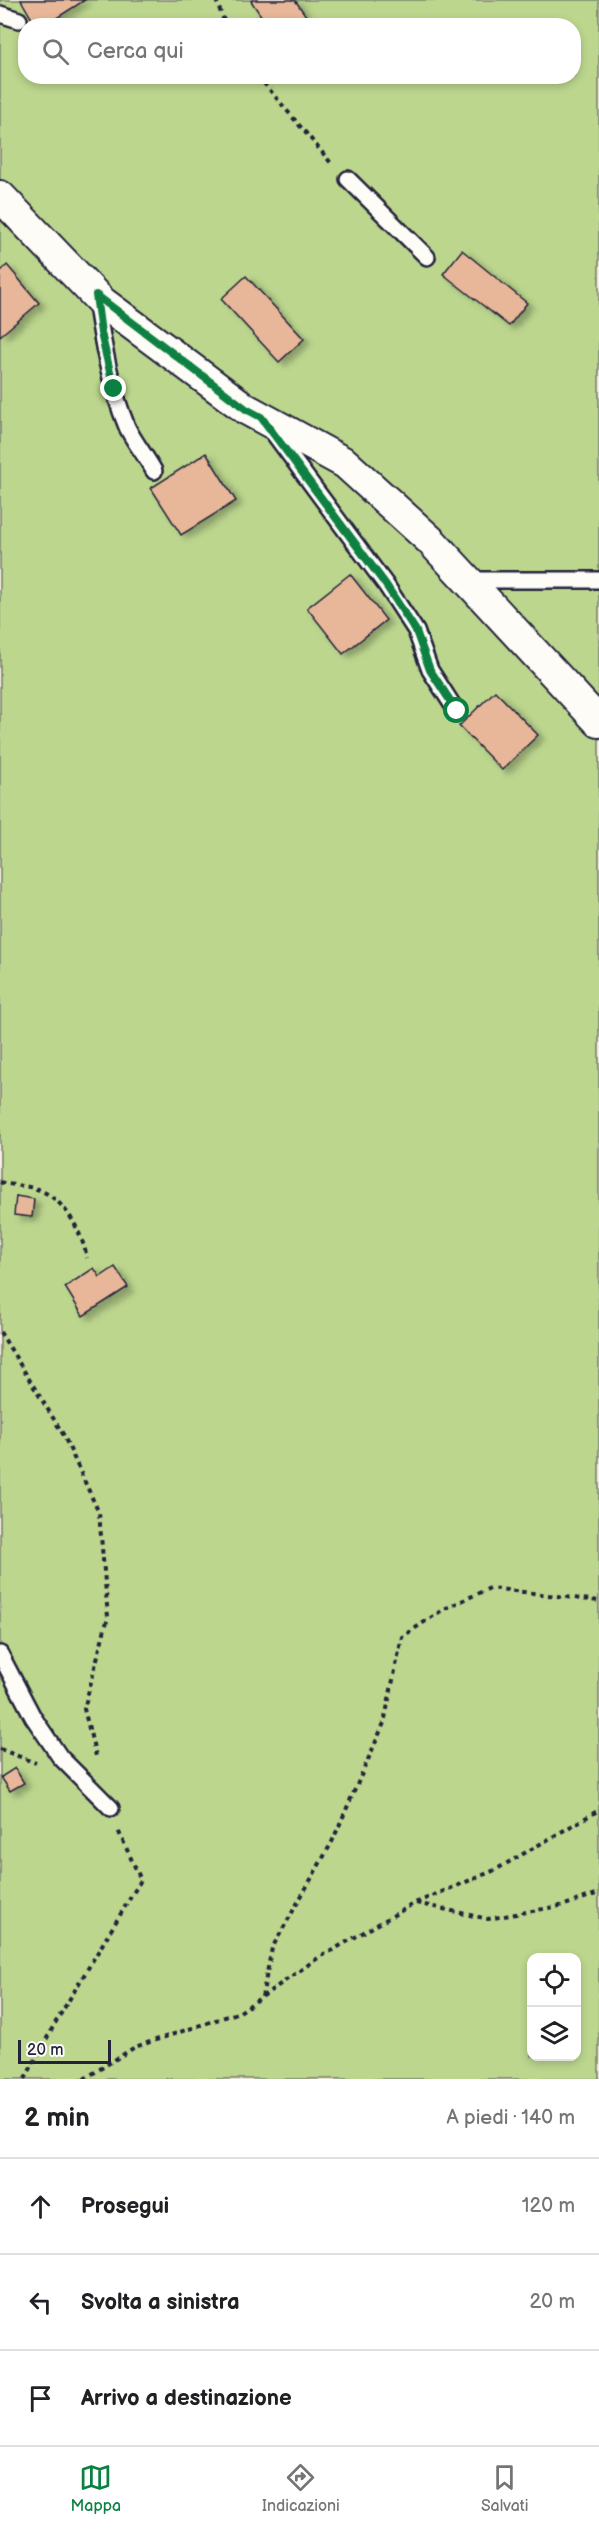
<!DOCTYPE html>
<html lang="it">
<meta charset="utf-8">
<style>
:root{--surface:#fff;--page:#f6f6f6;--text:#202124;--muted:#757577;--line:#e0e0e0;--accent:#0b8043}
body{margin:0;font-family:"Balsamiq Sans",sans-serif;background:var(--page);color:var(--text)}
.controls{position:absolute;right:18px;bottom:18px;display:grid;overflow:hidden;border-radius:12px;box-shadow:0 3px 9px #0003}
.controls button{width:54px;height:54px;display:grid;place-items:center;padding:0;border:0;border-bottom:2px solid var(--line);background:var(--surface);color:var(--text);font:30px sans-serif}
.scale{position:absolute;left:18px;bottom:15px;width:93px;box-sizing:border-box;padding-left:6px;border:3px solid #22223b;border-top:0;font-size:16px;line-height:21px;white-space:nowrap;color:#22223b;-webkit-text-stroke:4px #fdfcf7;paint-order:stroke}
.stop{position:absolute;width:18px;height:18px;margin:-14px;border:4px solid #0b8043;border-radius:50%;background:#fff}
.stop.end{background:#0b8043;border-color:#fff;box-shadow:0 2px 6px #0008}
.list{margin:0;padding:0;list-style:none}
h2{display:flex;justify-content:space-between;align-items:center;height:78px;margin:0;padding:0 24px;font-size:26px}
h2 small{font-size:20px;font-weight:400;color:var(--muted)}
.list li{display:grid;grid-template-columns:39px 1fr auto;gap:18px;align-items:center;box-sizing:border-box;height:96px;padding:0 24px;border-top:2px solid var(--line)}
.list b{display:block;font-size:22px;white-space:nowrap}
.list em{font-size:20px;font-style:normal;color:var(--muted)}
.icon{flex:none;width:33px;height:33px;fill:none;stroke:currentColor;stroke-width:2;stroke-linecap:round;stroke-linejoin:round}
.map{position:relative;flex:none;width:599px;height:2079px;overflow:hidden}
.search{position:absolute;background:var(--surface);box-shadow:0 3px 9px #0003;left:18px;right:18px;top:18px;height:66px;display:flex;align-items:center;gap:15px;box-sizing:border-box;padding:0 21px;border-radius:24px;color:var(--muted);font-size:22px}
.sheet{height:366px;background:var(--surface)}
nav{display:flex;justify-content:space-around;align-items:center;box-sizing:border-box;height:84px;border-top:2px solid var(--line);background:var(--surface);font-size:16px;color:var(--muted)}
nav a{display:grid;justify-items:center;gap:3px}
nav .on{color:var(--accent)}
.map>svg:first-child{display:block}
.green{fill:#bcd68e;stroke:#6f7c64;stroke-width:1.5;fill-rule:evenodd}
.building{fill:#e8b799;stroke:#22223b;stroke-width:1.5;filter:url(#shadow)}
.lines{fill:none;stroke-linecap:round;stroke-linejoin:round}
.lane-casing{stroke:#22223b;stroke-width:20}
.street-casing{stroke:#22223b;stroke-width:34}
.path{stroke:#22223b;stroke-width:4;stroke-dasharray:4.5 4.5;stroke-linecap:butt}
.lane{stroke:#fdfcf7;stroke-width:15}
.street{stroke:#fdfcf7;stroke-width:30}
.route{stroke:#0b8043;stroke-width:8}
</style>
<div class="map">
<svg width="599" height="2079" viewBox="0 0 599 2079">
<defs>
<filter id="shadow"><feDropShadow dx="6" dy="4" stdDeviation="3" flood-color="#0004"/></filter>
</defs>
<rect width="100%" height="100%" fill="#f9eee4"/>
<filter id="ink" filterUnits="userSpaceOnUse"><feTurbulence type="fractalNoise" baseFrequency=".0167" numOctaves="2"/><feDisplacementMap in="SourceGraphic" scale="12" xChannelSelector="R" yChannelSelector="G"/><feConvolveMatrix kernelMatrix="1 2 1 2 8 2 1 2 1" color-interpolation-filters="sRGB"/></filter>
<g filter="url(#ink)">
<path class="green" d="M0,0H599V2079H0ZM26,26H574V76H26ZM532,1958H576V2056H532Z"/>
<g class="building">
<path d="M21,0H85L44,26H36Z"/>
<path d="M253,0H295L313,26H268L251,1Z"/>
<path d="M462,250L527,303L509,326L443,274Z"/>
<path d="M7,265L39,303L0,336V272Z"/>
<path d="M246,276L304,339L279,362L221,299Z"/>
<path d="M206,453L236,501L181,535L151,488Z"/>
<path d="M350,574L386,620L343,654L307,608Z"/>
<path d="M495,691L538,735L502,770L459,726Z"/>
<path d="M16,1196L34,1199L32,1217L14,1215Z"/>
<path d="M115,1267L128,1287L83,1316L65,1287L94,1268L100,1277Z"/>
<path d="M15,1768L24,1783L10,1791L1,1777Z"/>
</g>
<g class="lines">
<g class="lane-casing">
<g id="lane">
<path d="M0,14L19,20"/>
<path d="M348,179L427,257"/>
<path d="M96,298C102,341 110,386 127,427C134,442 146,456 154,471"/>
<path d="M272,431L386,585L416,631L430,670L457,712"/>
<path d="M467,580H599"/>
<path d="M0,1654L33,1717L60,1757L111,1808"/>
</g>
</g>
<g class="street-casing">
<path id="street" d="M0,196L102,302L246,409L345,463L431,541L599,722"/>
</g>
<g class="path">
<path d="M216,0L226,26"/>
<path d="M258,76L331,163"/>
<path d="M0,1182C12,1186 25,1185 37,1189C65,1199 81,1230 87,1258"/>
<path d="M0,1332L63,1434L99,1513L108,1617L84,1709L97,1760"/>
<path d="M0,1749L36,1763"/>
<path d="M416,1903L488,1919L565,1905L599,1893"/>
<path d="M262,1997L272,1948L332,1842L384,1723L402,1637L444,1609L490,1588L599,1601"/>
<path d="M25,2079L54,2025L141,1880L117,1828"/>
<path d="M84,2079L135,2047L240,2012L315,1960L415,1903L495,1870L599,1810"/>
</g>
<use href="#lane" class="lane"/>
<use href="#street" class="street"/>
</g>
</g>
<g class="lines" filter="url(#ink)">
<path class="route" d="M114,389L101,333L96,295L246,409L261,417L386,585L416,631L430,670L457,711"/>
</g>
</svg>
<div class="controls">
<button><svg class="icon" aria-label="locate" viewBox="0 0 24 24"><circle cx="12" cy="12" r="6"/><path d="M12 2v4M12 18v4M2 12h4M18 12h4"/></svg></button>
<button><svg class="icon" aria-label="layers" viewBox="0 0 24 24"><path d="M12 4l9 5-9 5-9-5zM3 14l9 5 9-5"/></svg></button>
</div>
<div class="scale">20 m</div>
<div class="stop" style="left:457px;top:711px"></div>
<div class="stop end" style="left:114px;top:389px"></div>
<div class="search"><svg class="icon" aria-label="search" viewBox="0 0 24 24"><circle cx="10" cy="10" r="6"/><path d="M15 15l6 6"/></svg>Cerca qui</div>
</div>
<section class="sheet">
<h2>2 min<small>A piedi · 140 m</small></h2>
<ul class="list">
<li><svg class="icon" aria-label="ahead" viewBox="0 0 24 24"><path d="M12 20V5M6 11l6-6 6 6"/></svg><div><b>Prosegui</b></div><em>120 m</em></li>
<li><svg class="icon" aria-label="left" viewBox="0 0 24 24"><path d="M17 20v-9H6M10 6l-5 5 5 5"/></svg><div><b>Svolta a sinistra</b></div><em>20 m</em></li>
<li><svg class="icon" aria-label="arrive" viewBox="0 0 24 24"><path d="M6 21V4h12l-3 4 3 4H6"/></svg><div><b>Arrivo a destinazione</b></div></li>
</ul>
</section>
<nav>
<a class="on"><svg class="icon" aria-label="map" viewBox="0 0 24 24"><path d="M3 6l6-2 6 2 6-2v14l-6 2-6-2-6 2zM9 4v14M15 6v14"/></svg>Mappa</a>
<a><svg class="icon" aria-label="directions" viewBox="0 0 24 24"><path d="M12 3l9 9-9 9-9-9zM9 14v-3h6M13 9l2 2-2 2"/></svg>Indicazioni</a>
<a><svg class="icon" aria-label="saved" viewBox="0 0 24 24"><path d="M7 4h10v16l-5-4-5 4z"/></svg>Salvati</a>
</nav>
